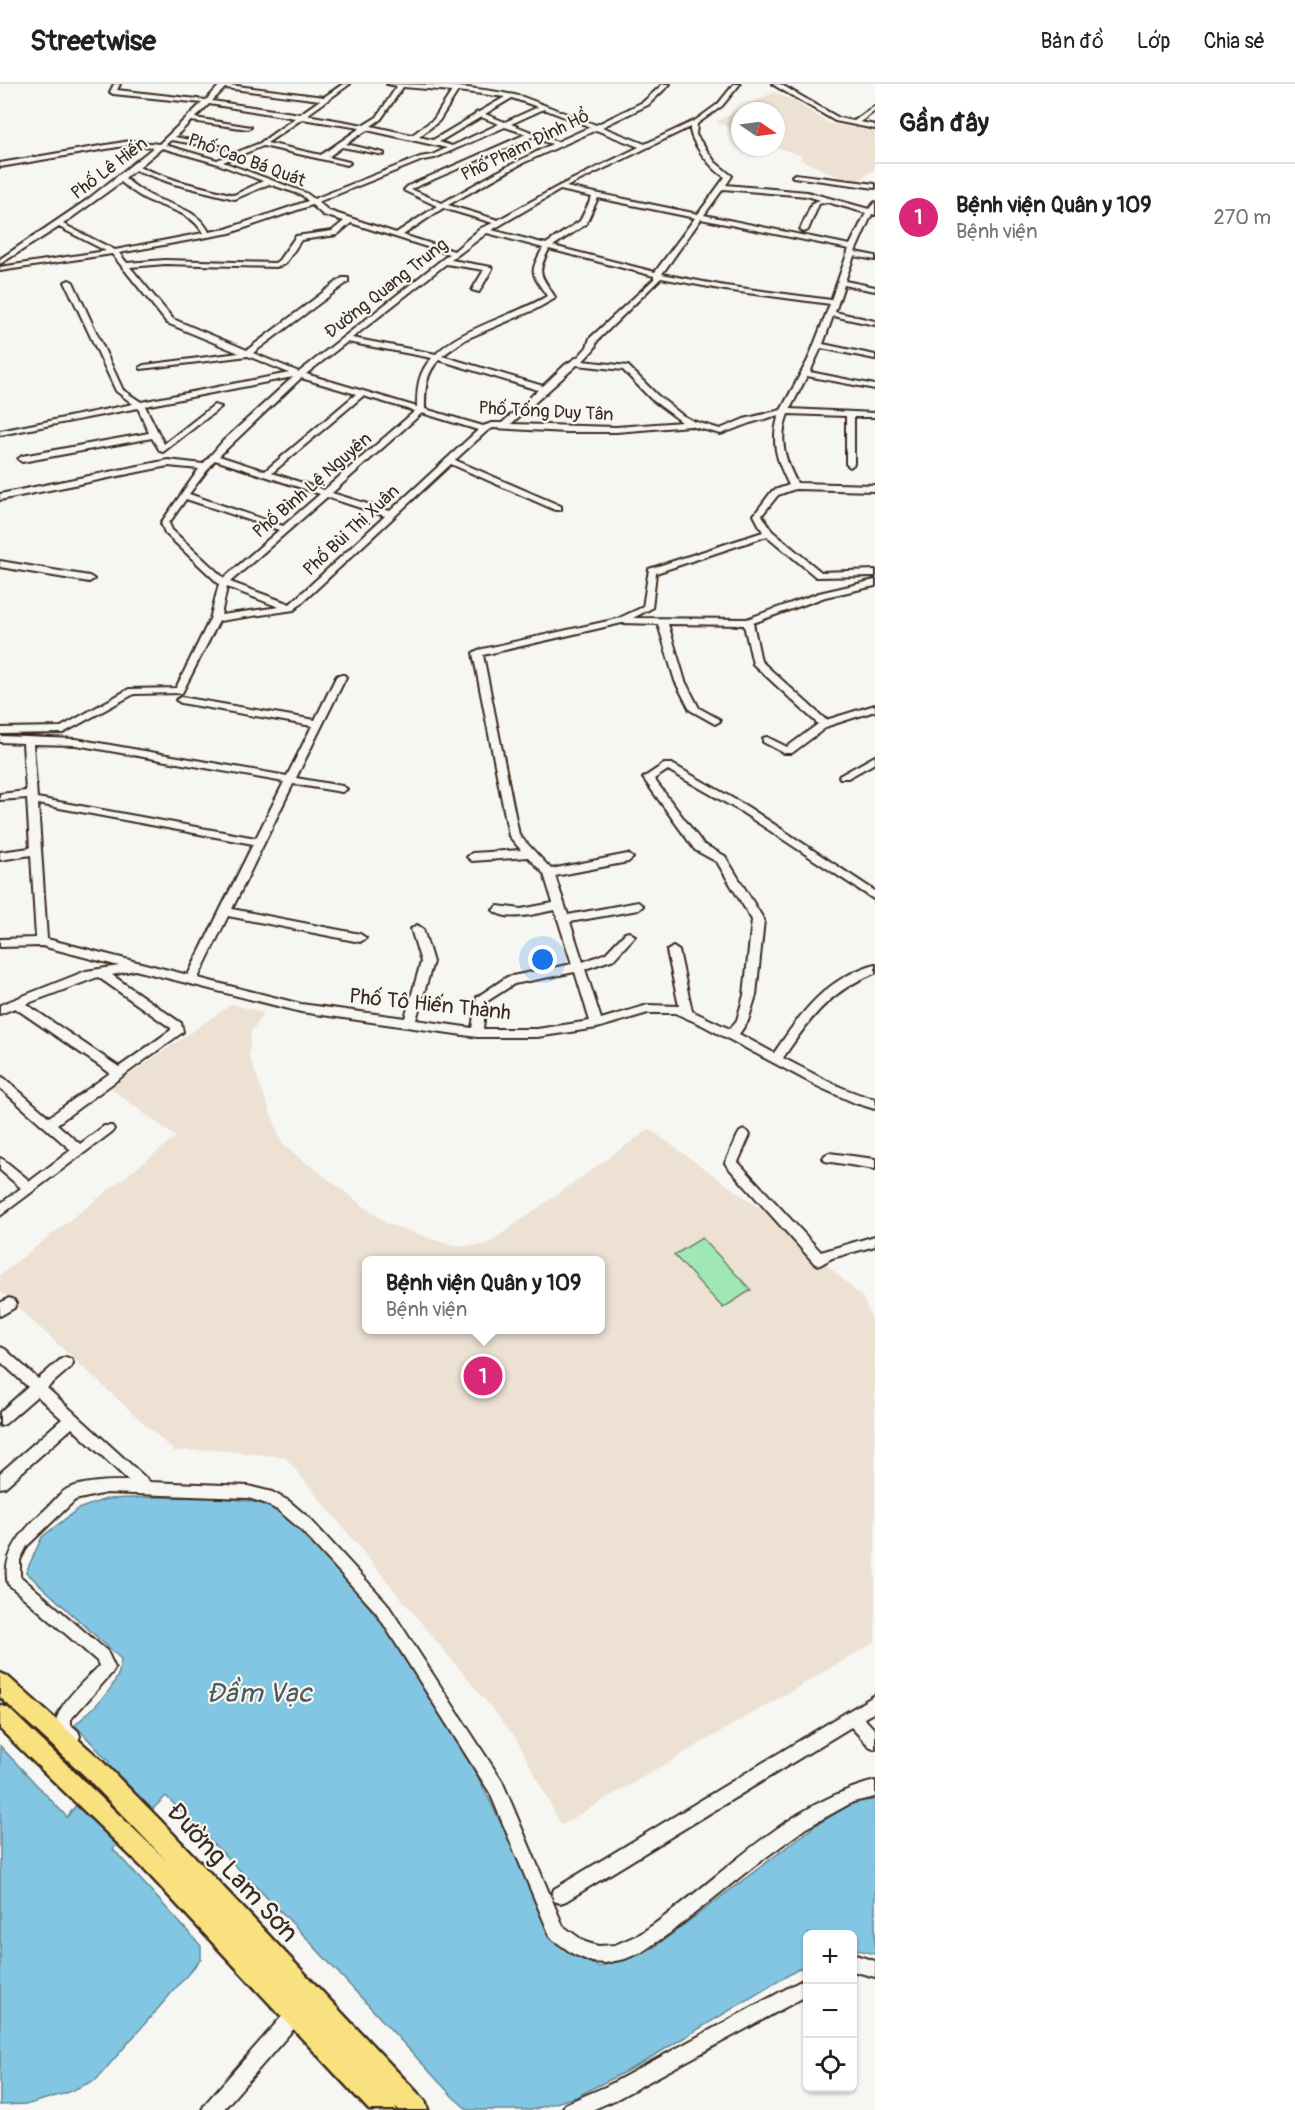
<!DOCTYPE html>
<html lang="vi">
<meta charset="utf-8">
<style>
:root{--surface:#fff;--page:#f2f2f2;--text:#202124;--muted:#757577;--line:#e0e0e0;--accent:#db2777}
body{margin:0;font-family:Pangolin,sans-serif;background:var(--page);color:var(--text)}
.controls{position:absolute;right:18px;bottom:18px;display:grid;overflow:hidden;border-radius:9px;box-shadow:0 2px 4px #0004}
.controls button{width:54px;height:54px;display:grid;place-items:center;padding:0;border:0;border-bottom:2px solid var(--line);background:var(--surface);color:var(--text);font:30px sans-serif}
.compass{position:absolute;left:731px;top:18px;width:54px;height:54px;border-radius:50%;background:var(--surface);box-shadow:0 2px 4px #0004;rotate:103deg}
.you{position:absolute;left:543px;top:876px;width:21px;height:21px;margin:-15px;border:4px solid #fff;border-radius:50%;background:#1a73e8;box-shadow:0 0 0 9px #1a73e833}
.badge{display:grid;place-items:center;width:39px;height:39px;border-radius:50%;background:var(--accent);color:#fff;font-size:20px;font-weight:700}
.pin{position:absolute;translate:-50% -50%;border:3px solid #fff;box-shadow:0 2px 6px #0006}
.popup{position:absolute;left:362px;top:1172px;width:243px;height:78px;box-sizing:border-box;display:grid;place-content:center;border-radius:9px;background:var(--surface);filter:drop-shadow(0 2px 4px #0005);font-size:20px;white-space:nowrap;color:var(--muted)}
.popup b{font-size:22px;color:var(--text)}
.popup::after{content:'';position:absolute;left:50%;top:100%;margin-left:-12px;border:12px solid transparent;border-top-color:var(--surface)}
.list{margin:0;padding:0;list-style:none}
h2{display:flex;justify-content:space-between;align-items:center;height:78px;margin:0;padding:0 24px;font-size:26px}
h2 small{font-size:20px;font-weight:400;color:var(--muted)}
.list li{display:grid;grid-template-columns:39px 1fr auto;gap:18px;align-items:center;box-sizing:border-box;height:108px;padding:0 24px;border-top:2px solid var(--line)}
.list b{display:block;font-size:22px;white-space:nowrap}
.list p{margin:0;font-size:20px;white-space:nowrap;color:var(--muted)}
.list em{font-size:20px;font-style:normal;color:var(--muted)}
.icon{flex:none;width:33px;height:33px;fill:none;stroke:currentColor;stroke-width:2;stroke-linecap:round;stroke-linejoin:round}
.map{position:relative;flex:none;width:875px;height:2026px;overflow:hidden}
header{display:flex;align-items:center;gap:36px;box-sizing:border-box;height:84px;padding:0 30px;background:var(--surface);border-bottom:2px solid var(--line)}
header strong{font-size:28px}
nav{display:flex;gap:33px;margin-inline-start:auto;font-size:21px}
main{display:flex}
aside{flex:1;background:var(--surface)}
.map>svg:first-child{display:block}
.built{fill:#ede1d3;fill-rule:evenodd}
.green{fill:#9fe7b5;stroke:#6d886a;stroke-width:1.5}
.water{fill:#82c6e3;stroke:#668894;stroke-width:1.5}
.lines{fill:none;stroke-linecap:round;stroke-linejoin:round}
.minor-casing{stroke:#3b2a1e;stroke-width:4}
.major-casing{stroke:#3b2a1e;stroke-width:5}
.minor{fill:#f6f6f2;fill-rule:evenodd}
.major{fill:#fae180;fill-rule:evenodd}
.labels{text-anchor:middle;stroke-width:4.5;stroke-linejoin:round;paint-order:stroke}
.far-street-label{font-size:18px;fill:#3b2a1e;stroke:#f6f6f2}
.street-label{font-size:21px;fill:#3b2a1e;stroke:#f6f6f2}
.near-street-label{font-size:26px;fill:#3b2a1e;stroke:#f6f6f2}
.near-water-label{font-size:27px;font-style:italic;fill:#505959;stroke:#f6f6f2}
</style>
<header>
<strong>Streetwise</strong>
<nav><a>Bản đồ</a><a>Lớp</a><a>Chia sẻ</a></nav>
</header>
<main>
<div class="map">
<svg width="875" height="2026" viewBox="0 0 875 2026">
<rect width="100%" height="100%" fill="#f6f6f2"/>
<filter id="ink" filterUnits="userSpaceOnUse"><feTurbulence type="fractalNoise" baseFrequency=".0167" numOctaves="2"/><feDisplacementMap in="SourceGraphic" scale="12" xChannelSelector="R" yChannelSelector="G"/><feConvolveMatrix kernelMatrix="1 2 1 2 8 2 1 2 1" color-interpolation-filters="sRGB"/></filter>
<g filter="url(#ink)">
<g class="built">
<path d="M774,8L794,17L830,40L875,47V85L858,97L836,92L799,75L802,72L776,63V27H740V48L716,38Z"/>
<path d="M232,920L264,929L251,948L249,972L283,1061L386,1139L453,1162L486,1161L649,1045L781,1139L863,1214L875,1243V1558L561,1741L516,1654L285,1373L216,1366L174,1367L0,1207V1191L176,1053L110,1004ZM366,1176H600V1246H366Z"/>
</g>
<path class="green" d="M702,1154L751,1206L723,1224L674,1171Z"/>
<path class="water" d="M156,1413C196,1415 246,1409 282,1428C313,1461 346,1493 374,1529C452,1629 505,1745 558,1859L573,1871L599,1883L653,1864L816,1741L856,1717L875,1716V1870L853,1865L852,1850H808L807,1880L640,1980L576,2013L531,2026H468L453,2013L297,1844L166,1712L113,1765L201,1862V1875L96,1996L66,2009L29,2020L0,2021V1662L67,1733L109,1678L75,1641C93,1624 122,1601 121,1575L26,1488L42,1453L78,1425L106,1415Z"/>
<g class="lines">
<g class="minor-casing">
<g id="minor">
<path d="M114,0H120L117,6L206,16L221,0L324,13L343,0H350L307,31L364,41L377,33L397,2L387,0C432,0 479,3 523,13L596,41L643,18L663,0H670L648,21L602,43L645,60L696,36L718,20L734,0H740L722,22L697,40L696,51L715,78L732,92L726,101L807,108L869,125L875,118V131L872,130L855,168L875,172V176L854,172L845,197L875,203V207L844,201L835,228L875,237V241L833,232L823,260L875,271V275L821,264L810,288L875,301V305L807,292L790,325L875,329V333H854V380L850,383L846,380V332L788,330C778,355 785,376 797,399L875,401V407L795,405L778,411L762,431L772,447L821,488L875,486V492L816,493L767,452L656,489L652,524L633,534L747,535L819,509L875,496V502L825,513L753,539L761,577L826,636L875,621V627L828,642L792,669H784L763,658V654L767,653L787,663L818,640L753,580L744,541L668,540L685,597L699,624L719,635L720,637L715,640L690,626L675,597L658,540L622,539L483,571L519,751L551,785L628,770L633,774L628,778L555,792L568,831L638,818L643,822L638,826L570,838L583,878L606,869L625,849L629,848L635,852L614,875L585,885L601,935L648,921L679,922L667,867L673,863L679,867L692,927L730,945L737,936L744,911L752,836L717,778L695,766L643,694L664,680H672L748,723L875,807V816L740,727L668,686L654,695L703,760L725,772L764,836L756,911L748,937L739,950L774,969C802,928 825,895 875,880V889C830,907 810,934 783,974C813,989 842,1007 875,1015V1025L855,1019L819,1003L702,941L675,929H648L597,944L537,953H477L301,928L135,886L112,891L181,939L183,948L57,1040L80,1060L104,1042H112L114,1045L112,1048L0,1132V1120L21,1104L0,1086V1074L4,1076L30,1097L71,1066L0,1004V992L4,994L49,1033L110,989L15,924L0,930V921L86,887L119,882L42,862L0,863V855L36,854L31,771L0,776V768L30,764L27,714L0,716V710L26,707L23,659L0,658V652L76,655L287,692L312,642L181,619L176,616L181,613L315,636L336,593L338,591H344L346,593L296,694L342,702L347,705L342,708L293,700L232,825L360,850L366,854L360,858L228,832L198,894L301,920L405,934L421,878L411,845L417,841L423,845L433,878L416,936L472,944L477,913L507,893L572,880L555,826C538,829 506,839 493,826L498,822L521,825L553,819L544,790L528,773L472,777L467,773L472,769L521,766L509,752L473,569L478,566L617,535L643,523L649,485L763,448L754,431L772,407L789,401C777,378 770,357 779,331L750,339L721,350L690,342L616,348H566L493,344L487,347L455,376L561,422V426H555L451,380L294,526L219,537L182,609L134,610L63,649L0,650V644L61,643L129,605L176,604L210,535L219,500L165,449L161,439L199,385L168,382L0,416V410L168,376L203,380L223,357L293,293L145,322L164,360L214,321L221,323L163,368L160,367L152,354L22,378L18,375L22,372L149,349L138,324L0,351V347L133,320L116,307L65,198L69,196L73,198L123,306L141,318L289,289L248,272L141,285L140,283L144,281L239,269L167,239L112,170L0,187V183L106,167L59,143L0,180V175L87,116L154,63L130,61L0,83V79L130,57L159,60L202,19L113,10L110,8ZM403,3L452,7L434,35L412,51L371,42L381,35ZM225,4L320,16L300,30L212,17ZM458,7L505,13L479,28L476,29L475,31L433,56L419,53L439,37ZM512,14L538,23L505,38L485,30ZM209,20L295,34L260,59L217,76L165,61L171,56L224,65V63L175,53L191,37L248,45L251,43L195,34ZM544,25L590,43L557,58L511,40ZM481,33L499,40L452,62L439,58ZM302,35L360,44L321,71L267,59ZM505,43L526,50L408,102L404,106L405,107L437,122L396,149L329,127L318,118L423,76L435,74ZM690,43C689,57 712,86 725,93L698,130L566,103ZM367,46L447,64L432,71L420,73L314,115L306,109L223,78L263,62L347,81L350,79L349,78L328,73L342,63L384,71V69L346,60ZM596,46L639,63L557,103L498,136L448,121L523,79ZM532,53L552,60L497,88L442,119L411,105ZM162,64L215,79L263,97L234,111L178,97L139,83ZM135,86L174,100L235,115L269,100L302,111L308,117L226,145L209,148C198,126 174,122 153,113C143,108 134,102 125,94ZM121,98C128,104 136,110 145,115C166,125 191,127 203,149L115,166L63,140ZM723,105L807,112L820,116L812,119L800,146L804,148L808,146L819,120L827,118L866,129L850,161L704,131ZM560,106L592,113L580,137L546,160L492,146ZM598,114L695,134L655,188L553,162L586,140ZM312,121L323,131L344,137L332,147L296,152L279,176L275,179L165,176L127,179L119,169L230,149ZM443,124L493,139L481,144L454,167L403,151ZM701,135L849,165L831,216L725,202L662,190ZM351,139L449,170L299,288L253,269L348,198V194H342L247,266L173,235L130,183L165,180L276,183L285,180L301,156L337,151ZM487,149L543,164C529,190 531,188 547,212C514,232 461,244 436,270L352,254L446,180L484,186L472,206L479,208L492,185L491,183L451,176ZM549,165L654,192V195L590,254L587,263L579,272L565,281L543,302L442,272L466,255L534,226L554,215L555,213C540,189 536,191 549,165ZM661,194L725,206L830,220L808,276L781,326L744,335L720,345L693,337L682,331L657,311L628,282L583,277L595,264L597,257ZM347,258L432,274C418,288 417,304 417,323L306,290ZM439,276L538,306L502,339H492L483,342L425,325C425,307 425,290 439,276ZM577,281L623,286L651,315L682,338L616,343L511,340ZM301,294L356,310L265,387L219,372ZM363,312L415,327L324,406L272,389ZM422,329L478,346L390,427L332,409ZM215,376L320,410L283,442L189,410ZM327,413L385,432L290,520L230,498ZM186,415L279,446L224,494L172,446L169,439ZM227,503L279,523L221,531ZM33,660L76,661L284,698L256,754L37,714ZM38,720L253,760L188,891L47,855ZM575,888L590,937L537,945H483L486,918L514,900ZM98,893L171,944V946L119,983L26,920Z"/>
<path d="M772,0H780L839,34L854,37L875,22V27L860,38L875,41V45L835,37Z"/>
<path d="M795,90L875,100V104L793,93L792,92Z"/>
<path d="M0,477L89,492L94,495L89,498L0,483Z"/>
<path d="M875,672V679L848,694H840L839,692Z"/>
<path d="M744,1046L748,1048L750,1051L738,1078L821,1168L875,1152V1162L832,1174L820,1181L815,1180L727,1082L725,1079L738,1051L740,1048Z"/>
<path d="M829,1069L875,1075V1085L825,1077L823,1074L825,1071Z"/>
<path d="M9,1214L14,1216L16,1220L14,1224L0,1232V1219Z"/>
<path d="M0,1263L5,1265L38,1295L61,1275L66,1273L71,1275L73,1279L71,1283L47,1304L150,1398L248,1402L272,1408L289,1417L309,1434L386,1518L502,1697L563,1842L585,1858L598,1862L615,1861L640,1850C718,1799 781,1721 875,1697V1713L853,1718L806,1744L754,1782L670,1849L642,1868L625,1875L605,1879L592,1878L573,1870L551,1854L490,1709L376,1528L299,1444L279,1427L264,1419L248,1414L106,1409L75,1416L27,1462L20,1476V1492L107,1567L115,1584L112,1589L71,1635V1641L78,1647L80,1652L78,1657L72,1660C30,1642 82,1600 99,1582L97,1577L8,1500C0,1468 28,1441 48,1423C54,1417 61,1407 69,1404C88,1397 109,1397 129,1397L72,1344L5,1403L0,1404V1389L62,1335L37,1312L5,1340L0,1342V1328L28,1303L0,1277Z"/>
<path d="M875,1611V1628L864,1634L875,1646V1665L869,1662L851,1643L566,1817L560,1819L554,1817L552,1811L554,1805Z"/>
<path d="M852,1870L875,1877V1893L852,1887Z"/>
<path d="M808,1893V1911L617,2015L592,2026H562L565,2020L605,2003Z"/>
<path d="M298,1918L304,1921L307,1927L304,1933L223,2026H202L205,2020L292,1921Z"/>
</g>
</g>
<g class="major-casing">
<path id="major" d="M0,1589L7,1592L100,1675L160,1736L425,2017L428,2026H399L395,2022L397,2026H369L141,1782L0,1645V1621L8,1624L166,1776L84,1691L0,1613Z"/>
</g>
<use href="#minor" class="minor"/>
<use href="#major" class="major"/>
</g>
</g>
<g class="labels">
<g class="far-street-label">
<text transform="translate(525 61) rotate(-26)" y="6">Phố Phạm Đỉnh Hổ</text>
<text transform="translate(247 76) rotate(20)" y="6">Phố Cao Bá Quát</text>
<text transform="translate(109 84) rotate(-37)" y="6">Phố Lê Hiến</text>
<text transform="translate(386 204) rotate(-38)" y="6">Đường Quang Trung</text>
<text transform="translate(546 327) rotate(3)" y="6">Phố Tống Duy Tân</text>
<text transform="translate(312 401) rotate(-41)" y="6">Phố Bình Lệ Nguyên</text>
<text transform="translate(351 446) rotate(-43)" y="6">Phố Bùi Thị Xuân</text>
</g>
<g class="street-label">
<text transform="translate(430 920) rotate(6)" y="7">Phố Tô Hiến Thành</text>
</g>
<g class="near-street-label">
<text transform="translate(233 1788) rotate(47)" y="9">Đường Lam Sơn</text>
</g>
<g class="near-water-label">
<text x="259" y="1618">Đầm Vạc</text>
</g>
</g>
</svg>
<div class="controls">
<button>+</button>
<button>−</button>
<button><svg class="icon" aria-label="locate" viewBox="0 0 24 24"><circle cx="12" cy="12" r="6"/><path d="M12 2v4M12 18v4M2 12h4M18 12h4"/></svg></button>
</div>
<svg class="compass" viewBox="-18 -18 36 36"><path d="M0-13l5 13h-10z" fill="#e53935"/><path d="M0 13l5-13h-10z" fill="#757577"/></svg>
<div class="you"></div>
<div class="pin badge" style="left:483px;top:1292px">1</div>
<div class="popup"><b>Bệnh viện Quân y 109</b>Bệnh viện</div>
</div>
<aside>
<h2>Gần đây<small></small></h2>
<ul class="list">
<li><span class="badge">1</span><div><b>Bệnh viện Quân y 109</b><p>Bệnh viện</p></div><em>270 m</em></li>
</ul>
</aside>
</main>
